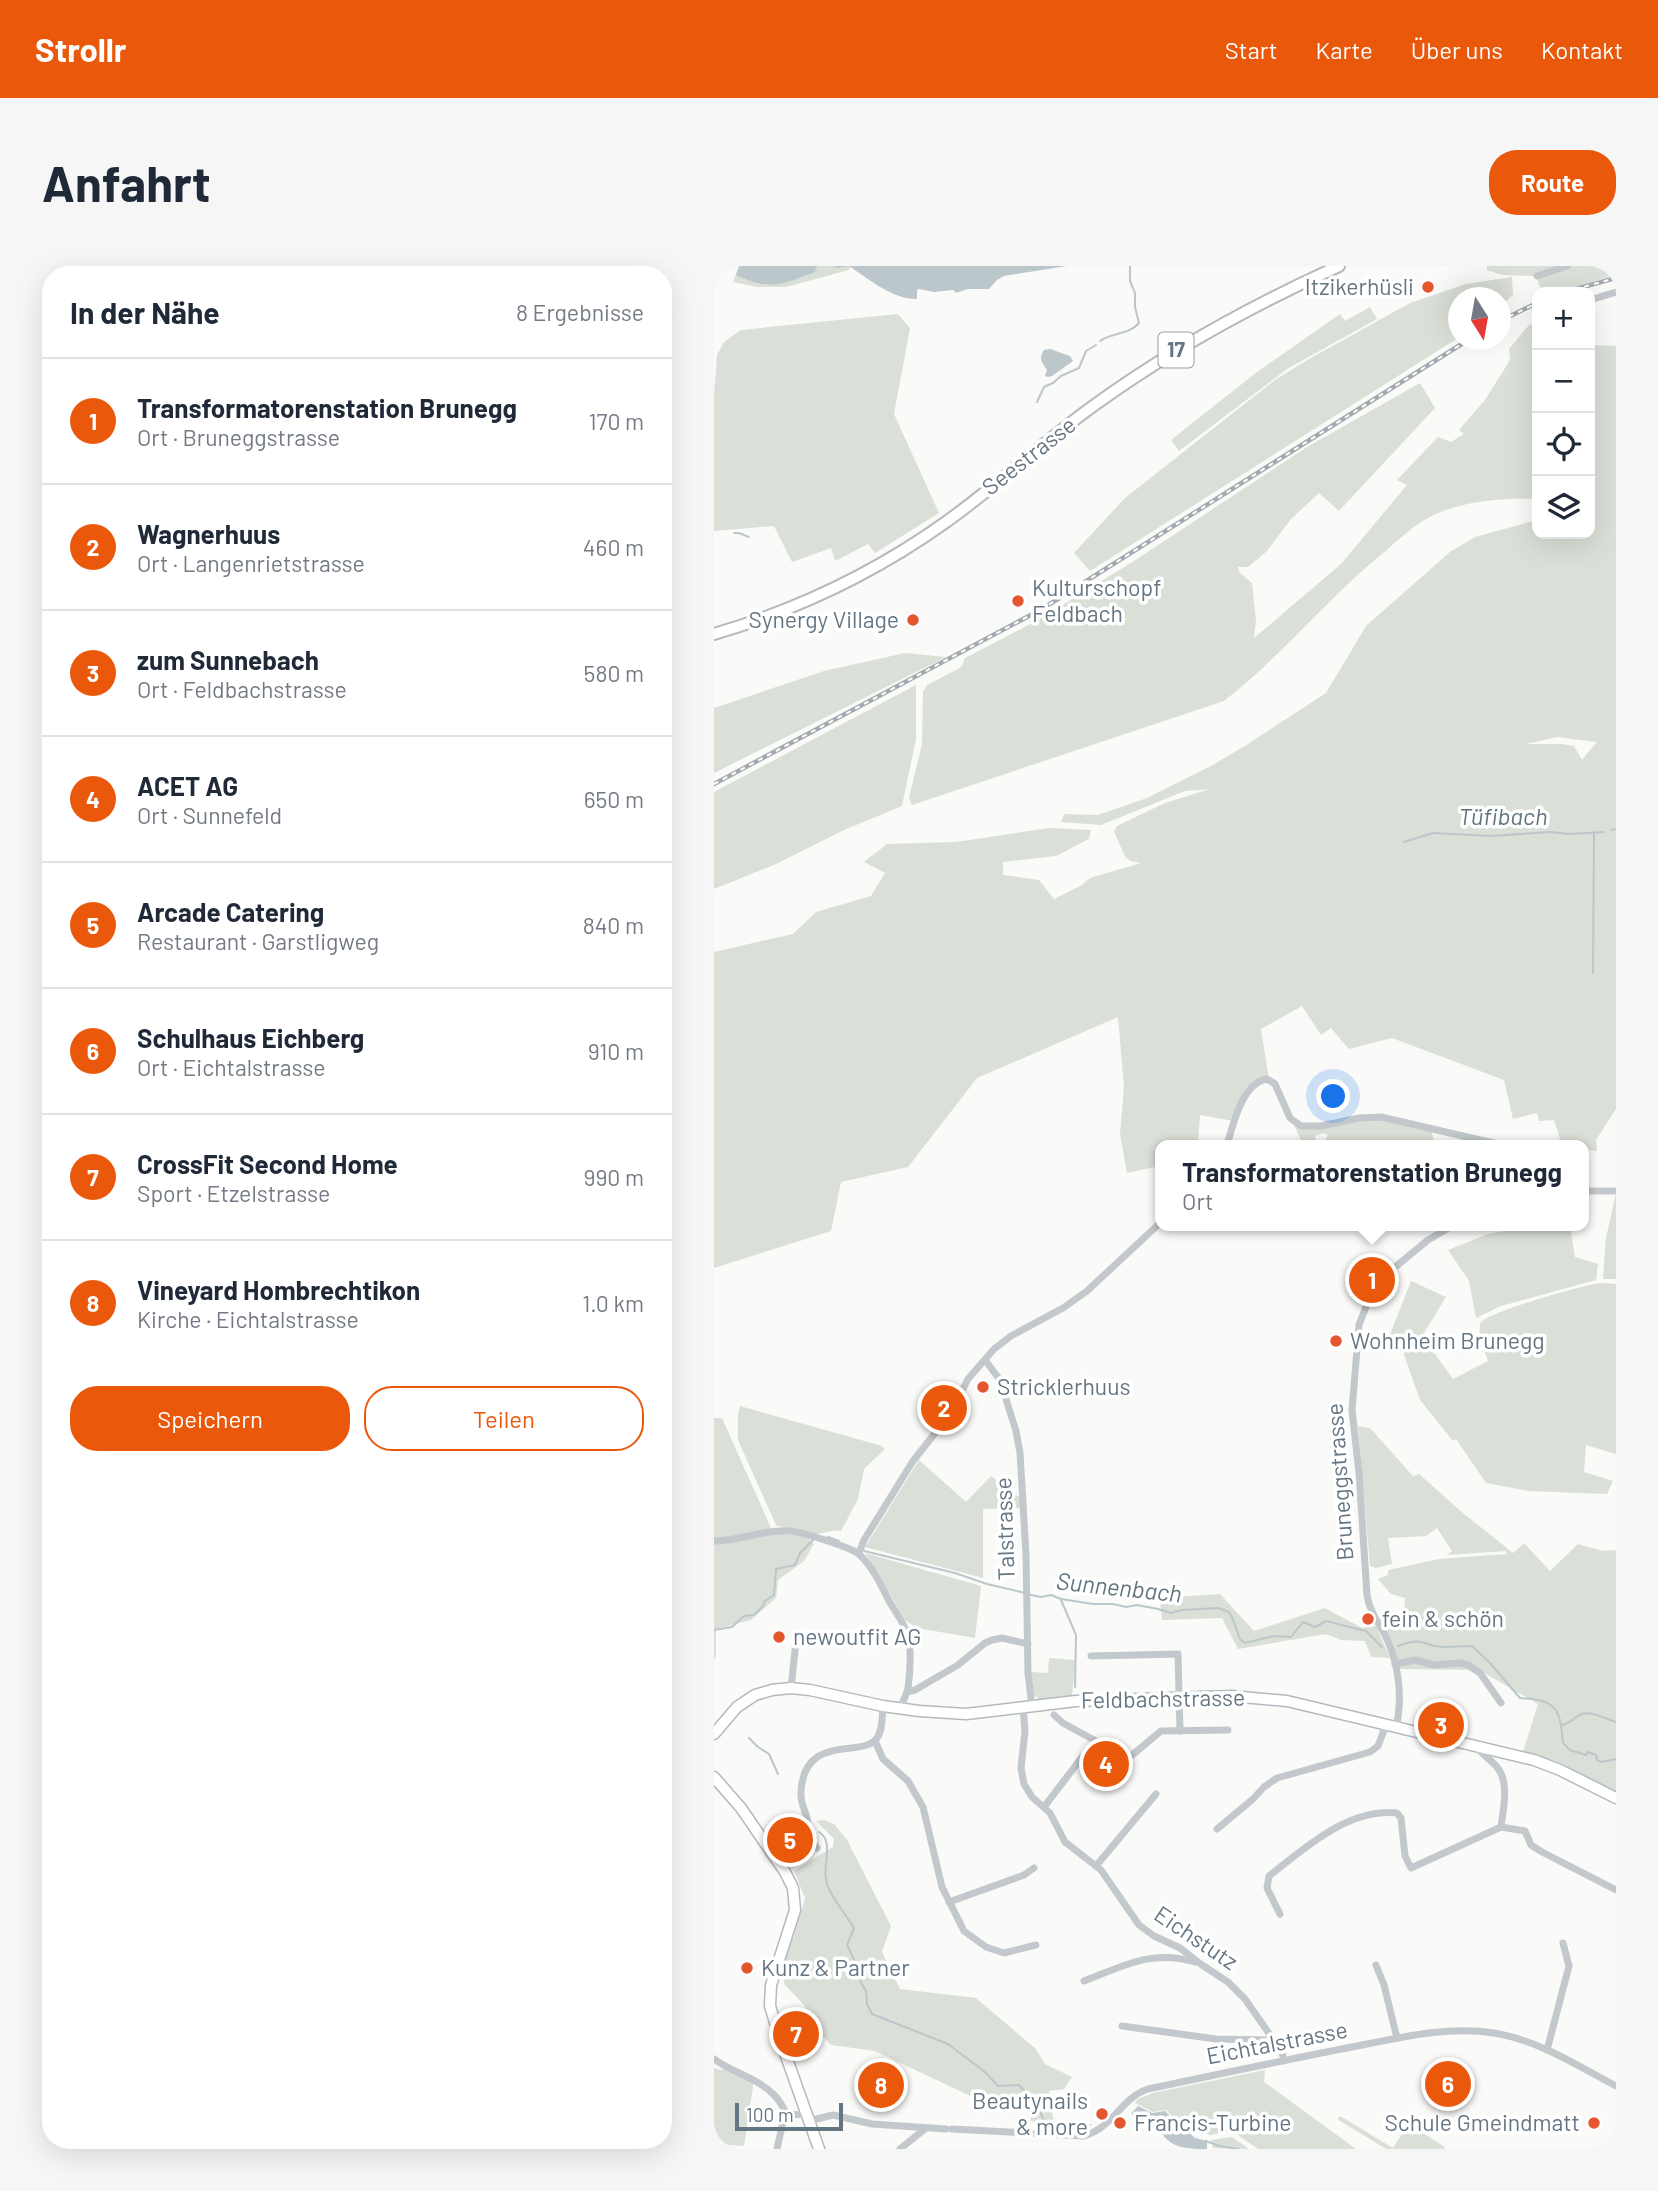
<!DOCTYPE html>
<html lang="de">
<meta charset="utf-8">
<style>
:root{--surface:#fff;--page:#f6f6f7;--text:#1f2937;--muted:#747a83;--line:#e0e1e3;--accent:#ea580c}
body{margin:0;font-family:Barlow,sans-serif;background:var(--page);color:var(--text)}
.controls{position:absolute;right:21px;top:21px;display:grid;overflow:hidden;border-radius:14px;box-shadow:0 7px 28px #0002}
.controls button{width:63px;height:63px;display:grid;place-items:center;padding:0;border:0;border-bottom:2px solid var(--line);background:var(--surface);color:var(--text);font:35px sans-serif}
.compass{position:absolute;left:734px;top:21px;width:63px;height:63px;border-radius:50%;background:var(--surface);box-shadow:0 7px 28px #0002;rotate:169deg}
.scale{position:absolute;left:21px;bottom:18px;width:108px;box-sizing:border-box;padding-left:7px;border:4px solid #657683;border-top:0;font-size:19px;line-height:24px;white-space:nowrap;color:#657683;-webkit-text-stroke:5px #fff;paint-order:stroke}
.you{position:absolute;left:620px;top:831px;width:24px;height:24px;margin:-18px;border:5px solid #fff;border-radius:50%;background:#1a73e8;box-shadow:0 0 0 10px #1a73e833}
.badge{display:grid;place-items:center;width:46px;height:46px;border-radius:50%;background:var(--accent);color:#fff;font-size:23px;font-weight:700}
.pin{position:absolute;translate:-50% -50%;border:4px solid #fff;box-shadow:0 2px 7px #0006}
.popup{position:absolute;left:441px;top:874px;width:434px;height:91px;box-sizing:border-box;display:grid;place-content:center;border-radius:14px;background:var(--surface);filter:drop-shadow(0 2px 5px #0005);font-size:23px;white-space:nowrap;color:var(--muted)}
.popup b{font-size:26px;color:var(--text)}
.popup::after{content:'';position:absolute;left:50%;top:100%;margin-left:-14px;border:14px solid transparent;border-top-color:var(--surface)}
.list{margin:0;padding:0;list-style:none}
h2{display:flex;justify-content:space-between;align-items:center;height:91px;margin:0;padding:0 28px;font-size:30px}
h2 small{font-size:23px;font-weight:400;color:var(--muted)}
.list li{display:grid;grid-template-columns:46px 1fr auto;gap:21px;align-items:center;box-sizing:border-box;height:126px;padding:0 28px;border-top:2px solid var(--line)}
.list b{display:block;font-size:26px;white-space:nowrap}
.list p{margin:0;font-size:23px;white-space:nowrap;color:var(--muted)}
.list em{font-size:23px;font-style:normal;color:var(--muted)}
.actions{display:flex;gap:14px;padding:21px 28px}
.actions a{flex:1;padding:16px 0;border:2px solid var(--accent);border-radius:28px;text-align:center;font-size:24px;color:var(--accent)}
.actions .main{background:var(--accent);color:#fff}
.icon{flex:none;width:38px;height:38px;fill:none;stroke:currentColor;stroke-width:2;stroke-linecap:round;stroke-linejoin:round}
.map{position:relative;flex:none;width:902px;height:1883px;overflow:hidden;border-radius:28px}
header{display:flex;align-items:center;gap:42px;box-sizing:border-box;height:98px;padding:0 35px;background:var(--accent);color:#fff}
header strong{font-size:33px}
nav{display:flex;gap:38px;margin-inline-start:auto;font-size:24px}
.intro{display:flex;align-items:center;justify-content:space-between;box-sizing:border-box;height:168px;padding:0 42px}
h1{margin:0;font-size:49px}
.button{padding:18px 32px;border-radius:28px;background:var(--accent);color:#fff;font-size:24px;font-weight:700}
main{display:flex;gap:42px;padding:0 42px}
aside{flex:1;background:var(--surface);border-radius:28px;box-shadow:0 7px 28px #0002}
.map>svg:first-child{display:block}
.green{fill:#dadfd7;fill-rule:evenodd}
.water{fill:#bbc7cb}
.lines{fill:none;stroke-linecap:round;stroke-linejoin:round}
.stream{stroke:#bbc7cb;stroke-width:2}
.secondary-casing{stroke:#b3babf;stroke-width:13}
.primary-casing{stroke:#b5babe;stroke-width:14}
.street{stroke:#c3c8cc;stroke-width:7}
.secondary{stroke:#fff;stroke-width:10}
.primary{stroke:#fff;stroke-width:10}
.rail-casing{stroke:#a2aab0;stroke-width:4.5}
.rail{stroke:#fff;stroke-width:2;stroke-dasharray:5;stroke-linecap:butt}
.poi-dot{fill:#e4572e;stroke:#fff;stroke-width:2.5}
.labels{text-anchor:middle;stroke-width:7;stroke-linejoin:round;paint-order:stroke}
.shield{fill:#fff;stroke:#939fa8;stroke-width:2}
.shield-label{font-size:21px;font-weight:bold;fill:#657683}
.poi-label{font-size:23px;fill:#657683;stroke:#fff;text-anchor:start}
.street-label{font-size:23px;fill:#657683;stroke:#fff}
.water-label{font-size:24px;font-style:italic;fill:#60757c;stroke:#fff}
</style>
<header>
<strong>Strollr</strong>
<nav><a>Start</a><a>Karte</a><a>Über uns</a><a>Kontakt</a></nav>
</header>
<div class="intro"><h1>Anfahrt</h1><a class="button">Route</a></div>
<main>
<aside>
<h2>In der Nähe<small>8 Ergebnisse</small></h2>
<ul class="list">
<li><span class="badge">1</span><div><b>Transformatorenstation Brunegg</b><p>Ort · Bruneggstrasse</p></div><em>170 m</em></li>
<li><span class="badge">2</span><div><b>Wagnerhuus</b><p>Ort · Langenrietstrasse</p></div><em>460 m</em></li>
<li><span class="badge">3</span><div><b>zum Sunnebach</b><p>Ort · Feldbachstrasse</p></div><em>580 m</em></li>
<li><span class="badge">4</span><div><b>ACET AG</b><p>Ort · Sunnefeld</p></div><em>650 m</em></li>
<li><span class="badge">5</span><div><b>Arcade Catering</b><p>Restaurant · Garstligweg</p></div><em>840 m</em></li>
<li><span class="badge">6</span><div><b>Schulhaus Eichberg</b><p>Ort · Eichtalstrasse</p></div><em>910 m</em></li>
<li><span class="badge">7</span><div><b>CrossFit Second Home</b><p>Sport · Etzelstrasse</p></div><em>990 m</em></li>
<li><span class="badge">8</span><div><b>Vineyard Hombrechtikon</b><p>Kirche · Eichtalstrasse</p></div><em>1.0 km</em></li>
</ul>
<div class="actions"><a class="main">Speichern</a><a>Teilen</a></div>
</aside>
<div class="map">
<svg width="902" height="1883" viewBox="0 0 902 1883">
<rect width="100%" height="100%" fill="#fafaf8"/>
<g class="green">
<path d="M96,0H137L135,4L72,21H43L19,16L24,3Z"/>
<path d="M773,0H902V9L842,26H828L822,10L788,9L773,4Z"/>
<path d="M798,11L799,29L787,40L786,32H744V72L376,305L360,287L411,232L561,114L595,93L696,37L752,18Z"/>
<path d="M656,41L663,53L573,103L465,185L457,174L543,106L626,48L631,55Z"/>
<path d="M184,48L196,62L180,148L225,247L161,287L154,278L121,295L117,282L78,296L60,260L0,265V128L3,89L10,76L27,64Z"/>
<path d="M823,57V233C784,232 738,235 704,258C694,265 684,274 675,282C616,329 569,389 510,435L198,539L195,532L208,478L209,426L213,419L244,403L248,400L251,392L322,355L420,295L593,181L706,117L721,142L625,245L605,227L577,253L553,285L534,301H524L525,306L538,317L542,355L540,372L627,298L693,219L683,214L724,171L737,176L750,168L745,164L771,134L796,94L795,83L815,59Z"/>
<path d="M876,79L902,80V843L882,874L883,885L870,884V879H848L840,854L825,855L823,847L799,853L790,814L678,772L635,783L617,762L607,769L588,740L547,763L555,814L543,816L520,855L486,849L484,874L485,879H446V900L413,907L406,868L410,821L404,751L263,812L194,901L127,916L117,965L0,1002V686L79,668L102,646L157,630L171,607L150,596L173,578L242,576L335,562L377,564L375,573L342,590L289,596V609L325,614L340,633L368,619L376,612L427,597L416,595L411,590L400,566L403,560L451,537L496,523L471,525L387,559L347,556L350,548L384,549L433,532L497,500L534,478L612,427L652,360L736,286L761,271L823,254V268H876ZM843,471L882,476V477L868,494L860,480L848,478H812Z"/>
<path d="M191,387L232,391L0,507V442L110,405Z"/>
<path d="M202,419V473L188,540L130,564L62,598L0,623V526Z"/>
<path d="M652,851L717,863L721,879H609L614,869L610,867L601,870L604,879H589L578,854L587,860Z"/>
<path d="M902,927V1013H889L892,972Z"/>
<path d="M820,960H856L861,991L884,998L882,1014L787,1040L762,1052L755,1015L734,984L774,968Z"/>
<path d="M697,1015L732,1031L708,1070L739,1113L774,1095C771,1085 764,1069 766,1058C769,1047 865,1021 880,1018C887,1017 895,1017 902,1018V1188L872,1179L870,1206L899,1215L893,1228L815,1225L772,1217L742,1173L739,1175L706,1134L687,1080L675,1071Z"/>
<path d="M26,1140L168,1180L171,1183L150,1203L144,1233L127,1265C115,1264 113,1267 103,1268C100,1268 65,1261 62,1259L24,1174V1148Z"/>
<path d="M0,1152H8L57,1262L54,1264L17,1273L0,1272Z"/>
<path d="M644,1160L656,1162L699,1210L705,1208L749,1247L799,1287L810,1277L836,1305L864,1278L889,1285L902,1284V1525L842,1495L809,1486L824,1438L765,1404L682,1403L665,1358L671,1348H690L691,1332L677,1328L664,1313L674,1309V1304L725,1293L793,1288L791,1285L733,1289L738,1285L723,1262L712,1270L674,1272L678,1298L662,1302L656,1300Z"/>
<path d="M205,1194L252,1236L277,1210L305,1231L307,1242L269,1243V1312L151,1281Z"/>
<path d="M63,1266L94,1272L100,1278L90,1295L64,1314L62,1332L37,1354L2,1363V1390L0,1394V1276H23Z"/>
<path d="M151,1287L267,1320L261,1372L203,1362L191,1354Z"/>
<path d="M506,1328L540,1365L611,1342L648,1362L662,1360L676,1392L657,1391L651,1375L627,1374L612,1368L524,1383L508,1352L448,1354L446,1332Z"/>
<path d="M335,1392L361,1394L358,1431L326,1434L320,1429L317,1406L334,1407Z"/>
<path d="M110,1554L120,1558L133,1574L177,1660L168,1686L186,1723L262,1732L322,1783L331,1798L358,1811L350,1823L335,1825L340,1860L317,1855L315,1846L265,1834L161,1785L117,1779L105,1766L90,1739L71,1719L66,1700L80,1670L91,1632L80,1605L119,1581L120,1573L102,1555Z"/>
<path d="M0,1802L7,1804L12,1802L40,1814L30,1880L0,1878Z"/>
<path d="M551,1804L550,1816L642,1883H544L518,1865L496,1869L461,1853L452,1844L439,1846L421,1837L424,1833L439,1827Z"/>
<path d="M626,1850L679,1882L694,1858L731,1881L730,1883H672L623,1853Z"/>
<path d="M518,1871L535,1883L499,1882L497,1874Z"/>
</g>
<g class="water">
<path d="M25,0H103L101,6C67,19 57,25 22,9Z"/>
<path d="M120,0H353L290,10L283,14L275,23H254L242,27L239,24L220,26L205,23L203,24V33C178,33 156,14 135,0L123,2Z"/>
<path d="M336,83L356,90L359,95L338,110L334,111L331,110L333,104C328,96 324,93 330,84Z"/>
<path d="M424,1840L438,1847L451,1845L481,1872L493,1875V1883C476,1883 459,1883 449,1869L432,1861L417,1848Z"/>
</g>
<g class="lines">
<g class="stream">
<path d="M386,75C399,66 415,69 425,57L421,41V27L416,15V0"/>
<path d="M323,136L330,121L339,117L347,110L365,102L372,85L382,79"/>
<path d="M20,267H25L35,271"/>
<path d="M897,564L902,563"/>
<path d="M690,576L719,567L777,570L836,566L855,568L890,566"/>
<path d="M879,707L880,568"/>
<path d="M114,1271L125,1275"/>
<path d="M150,1285L241,1307L273,1318L311,1327"/>
<path d="M317,1329L327,1331L337,1329L347,1333L379,1338H399L412,1341L423,1339L444,1343L457,1347L468,1344L504,1342L515,1346L518,1351L526,1373L531,1377L559,1370L577,1371L589,1356L601,1361L612,1355L652,1365L668,1381"/>
<path d="M347,1334L362,1369L361,1421"/>
<path d="M0,1364L18,1361L30,1350L40,1349L49,1340L51,1335L60,1329L62,1303L81,1299L86,1287L99,1274"/>
<path d="M684,1380C712,1370 704,1379 728,1381C738,1381 748,1380 758,1380L775,1396L806,1432C843,1434 846,1442 849,1477L856,1484L872,1489L874,1486L882,1489L883,1494L888,1496L902,1493"/>
<path d="M849,1459C857,1456 858,1454 864,1450C873,1442 892,1453 902,1456"/>
<path d="M35,1472L44,1481L55,1488L64,1508"/>
<path d="M105,1566C120,1575 109,1598 112,1613C113,1626 133,1650 140,1662L133,1679L145,1704L147,1717L152,1725L153,1738L158,1748L234,1778L271,1806L284,1820L305,1819L324,1841L330,1855L347,1864L376,1859"/>
<path d="M492,1875L505,1880L525,1883"/>
</g>
<g class="secondary-casing">
<g id="secondary">
<path d="M0,1468L23,1441L41,1429L58,1424L77,1422L96,1424L169,1440L205,1445L252,1448L362,1435L517,1430L573,1435L820,1494L846,1504L902,1532"/>
<path d="M0,1511L27,1542L71,1606L79,1622L81,1644L57,1719L56,1740L66,1773L105,1883"/>
</g>
</g>
<g class="primary-casing">
<path id="primary" d="M0,368C82,344 162,306 232,256C284,219 330,175 382,138C458,83 539,39 625,0"/>
</g>
<g class="street">
<path d="M823,10L853,0"/>
<path d="M876,34L902,26"/>
<path d="M513,879C519,859 528,817 553,813L561,818L576,852L587,860H607L645,852L667,851L788,879"/>
<path d="M870,925H902"/>
<path d="M271,1094L286,1114L302,1165L306,1187L312,1288L314,1407L318,1440"/>
<path d="M0,1275C26,1275 51,1263 75,1265C88,1266 137,1281 146,1289C159,1302 167,1319 175,1335C182,1347 192,1359 195,1373C197,1388 196,1407 194,1422C193,1429 188,1435 187,1442"/>
<path d="M145,1287L150,1274L199,1195L237,1147L254,1113L280,1083L297,1070L349,1042L373,1025L446,957"/>
<path d="M377,1390L464,1388L466,1465"/>
<path d="M681,1398L701,1394L720,1399L746,1397L754,1399L766,1407L787,1437"/>
<path d="M77,1422L82,1375L92,1370"/>
<path d="M193,1426L201,1424L244,1399L271,1377L278,1374L288,1372L314,1378"/>
<path d="M309,1441L311,1465L307,1502L310,1518L318,1531L336,1547L351,1576L387,1604L425,1659L440,1670L466,1682L485,1697L514,1716L531,1733L568,1786L570,1794"/>
<path d="M340,1449L349,1457L411,1491L417,1490L447,1465L514,1464"/>
<path d="M682,1462C689,1432 685,1397 671,1369C664,1356 655,1344 653,1329L645,1207L638,1144L645,1059L655,1033L675,1006L714,974L738,960"/>
<path d="M161,1475L169,1493L194,1515L209,1541L228,1621L250,1665L272,1681L290,1687L322,1679"/>
<path d="M763,1482C769,1489 777,1494 783,1501C796,1517 789,1543 787,1561L811,1565L817,1579L828,1586L902,1624"/>
<path d="M330,1541L369,1490L383,1501"/>
<path d="M503,1563L539,1533L550,1521L563,1512L656,1486L664,1480L672,1459"/>
<path d="M103,1582L93,1569C92,1564 94,1558 93,1552C91,1543 86,1537 87,1526C90,1466 149,1493 163,1472C169,1464 168,1449 169,1440"/>
<path d="M382,1600L442,1528"/>
<path d="M235,1636L310,1609L320,1602"/>
<path d="M566,1648L553,1622L555,1610C591,1582 634,1542 683,1547L687,1552L691,1590L697,1602L787,1561"/>
<path d="M662,1699L670,1719L683,1772"/>
<path d="M370,1715C410,1700 437,1683 481,1696"/>
<path d="M408,1760L502,1773L554,1774L558,1772"/>
<path d="M833,1784L855,1700L849,1677"/>
<path d="M0,1793C19,1807 44,1812 60,1829C66,1834 69,1842 73,1849"/>
<path d="M73,1849L92,1848"/>
<path d="M94,1855L119,1849L158,1858L232,1863"/>
<path d="M238,1863L370,1870C399,1862 407,1832 434,1823C500,1809 566,1795 633,1782C681,1773 731,1759 780,1767C824,1774 864,1800 902,1820"/>
<path d="M63,1883L69,1856L73,1849"/>
<path d="M186,1883L212,1862"/>
</g>
<use href="#secondary" class="secondary"/>
<use href="#primary" class="primary"/>
<g class="rail-casing">
<g id="rail">
<path d="M851,26L902,12"/>
<path d="M786,55L823,37"/>
<path d="M0,518L328,343L754,74"/>
</g>
</g>
<use href="#rail" class="rail"/>
</g>
<g class="poi-dot">
<circle cx="714" cy="21" r="7"/>
<circle cx="304" cy="335" r="7"/>
<circle cx="199" cy="354" r="7"/>
<circle cx="622" cy="1075" r="7"/>
<circle cx="269" cy="1121" r="7"/>
<circle cx="654" cy="1353" r="7"/>
<circle cx="65" cy="1371" r="7"/>
<circle cx="33" cy="1702" r="7"/>
<circle cx="388" cy="1848" r="7"/>
<circle cx="406" cy="1857" r="7"/>
<circle cx="880" cy="1857" r="7"/>
</g>
<g class="labels">
<rect class="shield" x="444.5" y="66.5" width="35" height="35" rx="5"/>
<g class="shield-label">
<text x="462" y="91">17</text>
</g>
<g class="poi-label">
<text x="700" y="29" text-anchor="end">Itzikerhüsli</text>
<text x="318" y="330">Kulturschopf<tspan x="318" dy="26">Feldbach</tspan></text>
<text x="185" y="362" text-anchor="end">Synergy Village</text>
<text x="636" y="1083">Wohnheim Brunegg</text>
<text x="283" y="1129">Stricklerhuus</text>
<text x="668" y="1361">fein &amp; schön</text>
<text x="79" y="1379">newoutfit AG</text>
<text x="47" y="1710">Kunz &amp; Partner</text>
<text x="374" y="1843" text-anchor="end">Beautynails<tspan x="374" dy="26">&amp; more</tspan></text>
<text x="420" y="1865">Francis-Turbine</text>
<text x="866" y="1865" text-anchor="end">Schule Gmeindmatt</text>
</g>
<g class="street-label">
<text transform="translate(315 190) rotate(-38)" y="8">Seestrasse</text>
<text transform="translate(626 1216) rotate(-94)" y="8">Bruneggstrasse</text>
<text transform="translate(291 1263) rotate(-92)" y="8">Talstrasse</text>
<text transform="translate(449 1433) rotate(-1)" y="8">Feldbachstrasse</text>
<text transform="translate(482 1672) rotate(34)" y="8">Eichstutz</text>
<text transform="translate(563 1777) rotate(-11)" y="8">Eichtalstrasse</text>
</g>
<g class="water-label">
<text x="789" y="559">Tüfibach</text>
<text transform="translate(405 1322) rotate(6)" y="8">Sunnenbach</text>
</g>
</g>
</svg>
<div class="controls">
<button>+</button>
<button>−</button>
<button><svg class="icon" aria-label="locate" viewBox="0 0 24 24"><circle cx="12" cy="12" r="6"/><path d="M12 2v4M12 18v4M2 12h4M18 12h4"/></svg></button>
<button><svg class="icon" aria-label="layers" viewBox="0 0 24 24"><path d="M12 4l9 5-9 5-9-5zM3 14l9 5 9-5"/></svg></button>
</div>
<svg class="compass" viewBox="-18 -18 36 36"><path d="M0-13l5 13h-10z" fill="#e53935"/><path d="M0 13l5-13h-10z" fill="#747a83"/></svg>
<div class="scale">100 m</div>
<div class="you"></div>
<div class="pin badge" style="left:658px;top:1014px">1</div>
<div class="popup"><b>Transformatorenstation Brunegg</b>Ort</div>
<div class="pin badge" style="left:230px;top:1142px">2</div>
<div class="pin badge" style="left:727px;top:1459px">3</div>
<div class="pin badge" style="left:392px;top:1498px">4</div>
<div class="pin badge" style="left:76px;top:1574px">5</div>
<div class="pin badge" style="left:734px;top:1818px">6</div>
<div class="pin badge" style="left:82px;top:1768px">7</div>
<div class="pin badge" style="left:167px;top:1819px">8</div>
</div>
</main>
